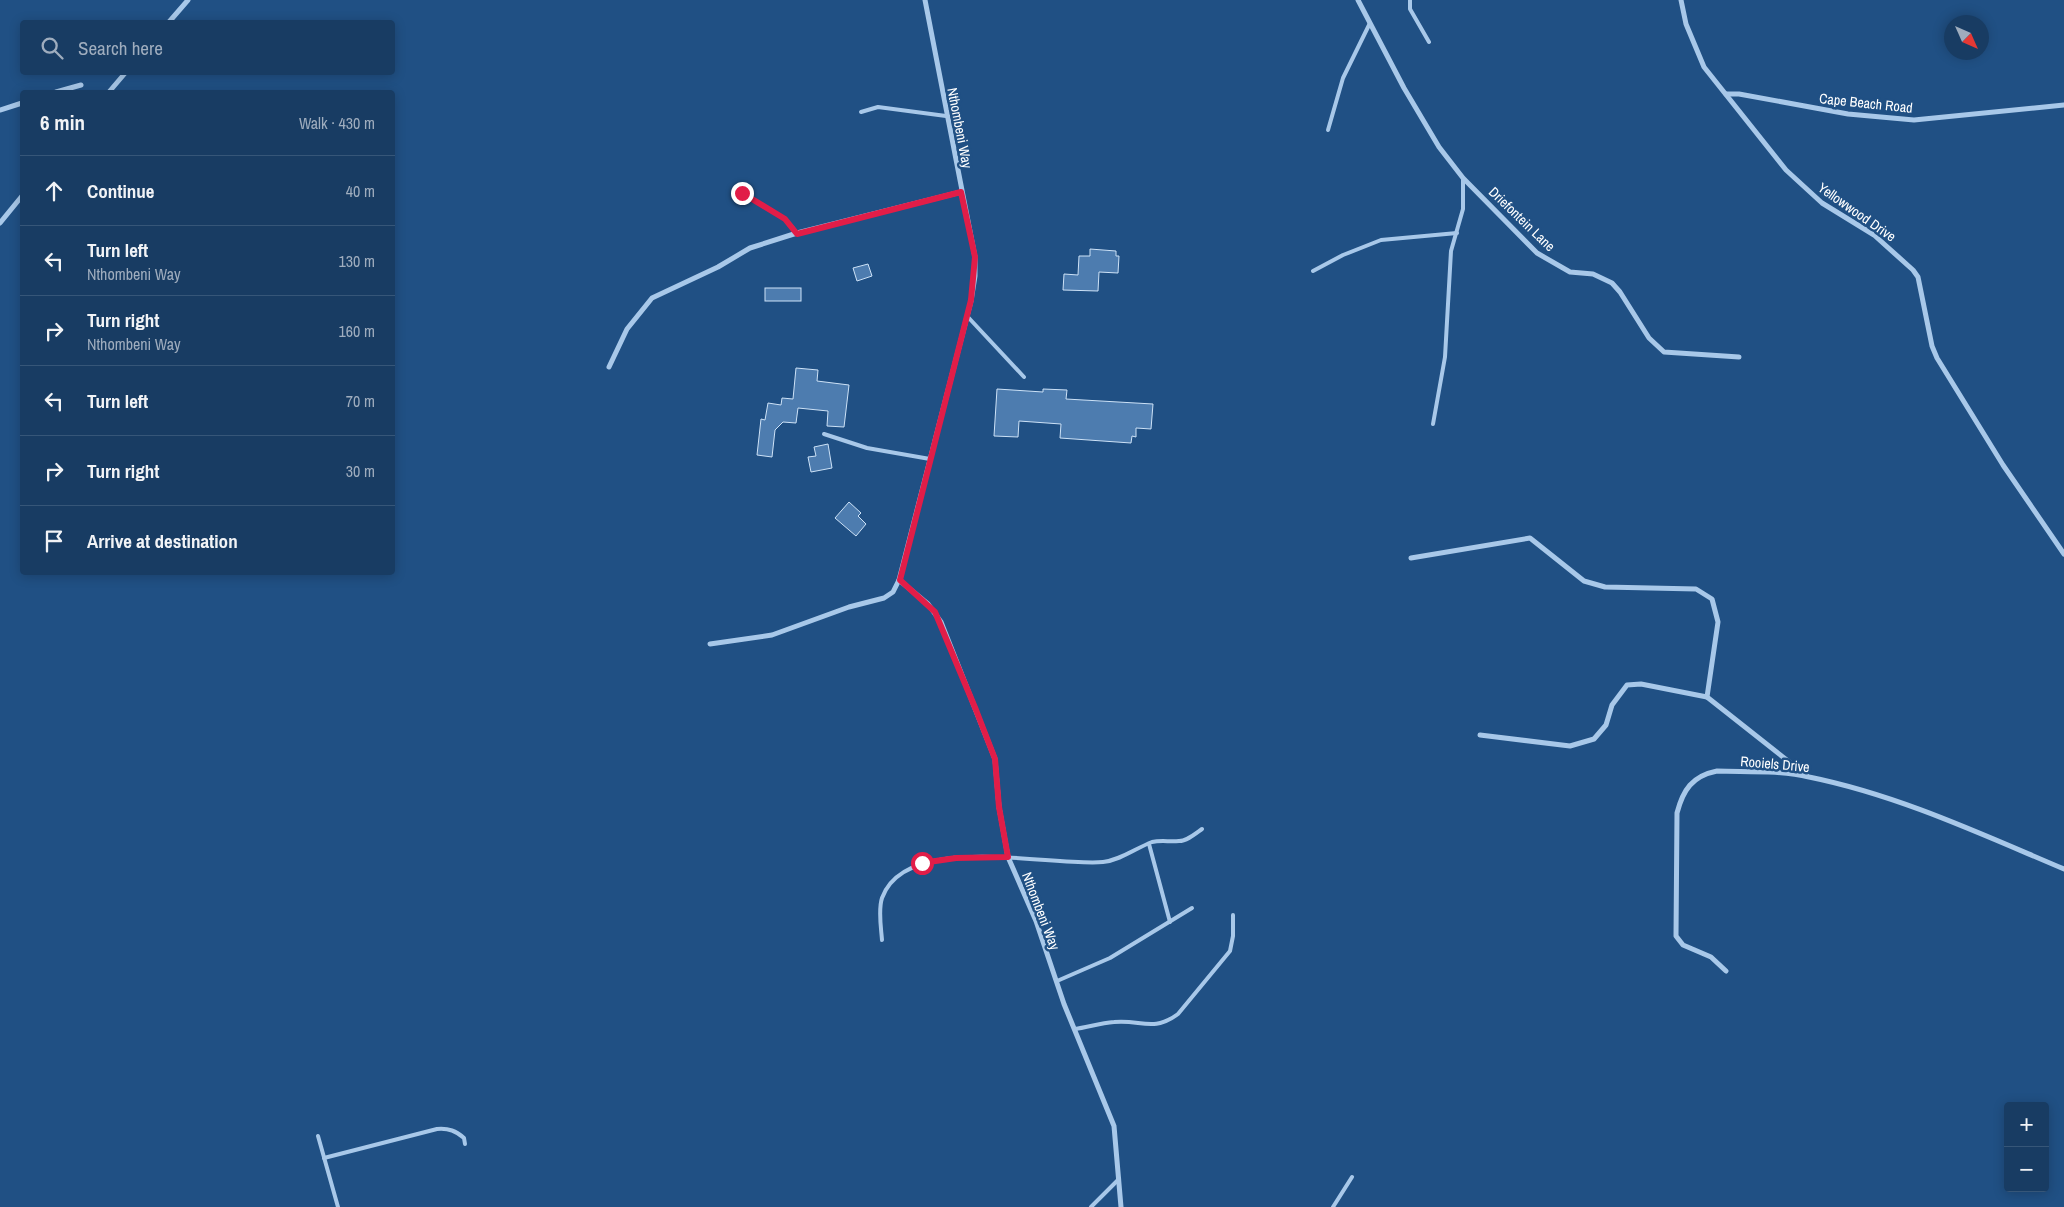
<!DOCTYPE html>
<meta charset="utf-8">
<style>
:root{--surface:#183c63;--page:#25476c;--text:#f1f3f6;--muted:#9fadbe;--line:#365678}
body{margin:0;font-family:"Archivo Narrow",sans-serif;background:var(--page);color:var(--text)}
.controls{position:absolute;right:15px;bottom:15px;display:grid;overflow:hidden;border-radius:5px;box-shadow:0 2px 12px #0003}
.controls button{width:45px;height:45px;display:grid;place-items:center;padding:0;border:0;border-bottom:1px solid var(--line);background:var(--surface);color:var(--text);font:25px sans-serif}
.compass{position:absolute;left:1944px;top:15px;width:45px;height:45px;border-radius:50%;background:var(--surface);box-shadow:0 2px 12px #0003;rotate:135deg}
.stop{position:absolute;width:15px;height:15px;margin:-11px;border:4px solid #e11d48;border-radius:50%;background:#fff}
.stop.end{background:#e11d48;border-color:#fff;box-shadow:0 1px 5px #0008}
.list{margin:0;padding:0;list-style:none}
h2{display:flex;justify-content:space-between;align-items:center;height:65px;margin:0;padding:0 20px;font-size:21px}
h2 small{font-size:16px;font-weight:400;color:var(--muted)}
.list li{display:grid;grid-template-columns:32px 1fr auto;gap:15px;align-items:center;box-sizing:border-box;height:70px;padding:0 20px;border-top:1px solid var(--line)}
.list b{display:block;font-size:19px;white-space:nowrap}
.list p{margin:0;font-size:16px;white-space:nowrap;color:var(--muted)}
.list em{font-size:16px;font-style:normal;color:var(--muted)}
.icon{flex:none;width:28px;height:28px;fill:none;stroke:currentColor;stroke-width:2;stroke-linecap:round;stroke-linejoin:round}
.map{position:relative;flex:none;width:2064px;height:1207px;overflow:hidden}
.search{position:absolute;background:var(--surface);box-shadow:0 2px 12px #0003;left:20px;top:20px;width:375px;height:55px;display:flex;align-items:center;gap:12px;box-sizing:border-box;padding:0 18px;border-radius:5px;color:var(--muted);font-size:19px}
.panel{position:absolute;background:var(--surface);box-shadow:0 2px 12px #0003;left:20px;top:90px;width:375px;height:485px;border-radius:5px}
.map>svg:first-child{display:block}
.building{fill:#4d7caf;stroke:#cde2f7}
.lines{fill:none;stroke-linecap:round;stroke-linejoin:round}
.service{stroke:#a8c8e9;stroke-width:4}
.minor{stroke:#a8c8e9;stroke-width:5}
.route{stroke:#e11d48;stroke-width:6}
.labels{text-anchor:middle;stroke-width:5;stroke-linejoin:round;paint-order:stroke}
.street-label{font-size:14px;fill:#fff;stroke:#205084}
</style>
<div class="map">
<svg width="2064" height="1207" viewBox="0 0 2064 1207">
<rect width="100%" height="100%" fill="#205084"/>
<g class="building">
<path d="M1090,249L1116,251V256H1119L1118,273L1099,272L1098,291L1063,290L1064,274L1078,275L1079,256H1090Z"/>
<path d="M868,264L872,276L857,281L853,268Z"/>
<rect x="765" y="288" width="36" height="13"/>
<path d="M796,368L818,370L817,381L849,385L844,427L827,426L828,411L798,408L796,423L783,422L775,430L772,457L757,455L761,419L765,420L768,403L781,405L782,398L793,399Z"/>
<path d="M997,389L1043,392V389L1067,390L1066,399L1153,404L1151,429L1136,428V437L1132,436L1131,443L1060,438L1061,424L1019,421L1018,437L994,436Z"/>
<path d="M828,444L832,468L811,472L808,457L816,456L814,447Z"/>
<path d="M849,502L861,513L858,516L866,524L856,536L835,518Z"/>
</g>
<g class="lines">
<g class="service">
<path d="M1410,0V9L1429,42"/>
<path d="M861,112L878,107L946,116"/>
<path d="M1328,130L1343,78L1370,23"/>
<path d="M743,193L785,219L797,233"/>
<path d="M1313,271L1343,255L1381,240L1457,233"/>
<path d="M967,316L1024,377"/>
<path d="M1433,424L1445,357L1451,251L1463,209V178"/>
<path d="M824,434L867,448L930,459"/>
<path d="M1149,844L1170,922"/>
<path d="M882,940C881,927 878,910 882,898C906,831 1050,867 1103,862C1121,860 1136,848 1152,842C1161,840 1170,842 1179,841C1187,841 1195,834 1202,829"/>
<path d="M1057,981L1110,958L1192,908"/>
<path d="M1075,1029C1088,1027 1101,1023 1114,1022C1141,1019 1152,1033 1178,1014L1230,951L1233,936V915"/>
<path d="M318,1136L338,1207"/>
<path d="M324,1158L437,1129C449,1128 456,1131 464,1138L465,1144"/>
<path d="M1091,1207L1119,1179"/>
<path d="M1333,1207L1352,1177"/>
</g>
<g class="minor">
<path d="M925,0L975,257V276L971,301L899,580L928,604L941,622L995,759L999,807L1008,857L1036,921L1064,1004L1114,1126L1121,1207"/>
<path d="M1358,0L1404,88L1439,147L1463,178L1537,253L1570,272L1593,274L1612,283L1620,292L1649,338L1664,352L1739,357"/>
<path d="M1681,0L1686,24L1704,67L1786,170L1822,203L1874,235L1913,270L1918,277L1932,346L1937,358L2003,465L2064,554"/>
<path d="M169,22L188,0"/>
<path d="M56,92L81,85"/>
<path d="M109,92L126,72"/>
<path d="M1726,94H1739L1848,114L1914,120L2064,105"/>
<path d="M0,110L22,103"/>
<path d="M0,223L22,196"/>
<path d="M609,367L627,329L652,298L718,267L750,248L797,233L961,192"/>
<path d="M1411,558L1530,538L1584,581L1605,587L1696,589L1712,599L1718,622L1707,697L1807,776"/>
<path d="M710,644L772,635L849,607L884,598L893,592L899,580"/>
<path d="M1480,735L1570,746L1594,739L1606,725L1612,705L1627,685L1641,684L1707,697"/>
<path d="M1726,971L1711,957L1683,945L1676,936L1677,813C1683,790 1692,776 1717,771C1747,772 1780,770 1809,777C1898,795 1981,834 2064,869"/>
</g>
</g>
<g class="lines">
<path class="route" d="M742,193L785,219L797,234L961,192L975,257L971,300L900,580L935,612L976,710L995,759L999,807L1008,857L956,858L922,863"/>
</g>
<g class="labels">
<g class="street-label">
<text transform="translate(1866 103) rotate(6)" y="5">Cape Beach Road</text>
<text transform="translate(960 128) rotate(79)" y="5">Nthombeni Way</text>
<text transform="translate(1857 212) rotate(35)" y="5">Yellowwood Drive</text>
<text transform="translate(1522 219) rotate(44)" y="5">Driefontein Lane</text>
<text transform="translate(1775 764) rotate(5)" y="5">Rooiels Drive</text>
<text transform="translate(1041 911) rotate(69)" y="5">Nthombeni Way</text>
</g>
</g>
</svg>
<div class="controls">
<button>+</button>
<button>−</button>
</div>
<svg class="compass" viewBox="-18 -18 36 36"><path d="M0-13l5 13h-10z" fill="#e53935"/><path d="M0 13l5-13h-10z" fill="#9fadbe"/></svg>
<div class="stop" style="left:922px;top:863px"></div>
<div class="stop end" style="left:742px;top:193px"></div>
<div class="search"><svg class="icon" aria-label="search" viewBox="0 0 24 24"><circle cx="10" cy="10" r="6"/><path d="M15 15l6 6"/></svg>Search here</div>
<section class="panel">
<h2>6 min<small>Walk · 430 m</small></h2>
<ul class="list">
<li><svg class="icon" aria-label="ahead" viewBox="0 0 24 24"><path d="M12 20V5M6 11l6-6 6 6"/></svg><div><b>Continue</b></div><em>40 m</em></li>
<li><svg class="icon" aria-label="left" viewBox="0 0 24 24"><path d="M17 20v-9H6M10 6l-5 5 5 5"/></svg><div><b>Turn left</b><p>Nthombeni Way</p></div><em>130 m</em></li>
<li><svg class="icon" aria-label="right" viewBox="0 0 24 24"><path d="M7 20v-9h11M14 6l5 5-5 5"/></svg><div><b>Turn right</b><p>Nthombeni Way</p></div><em>160 m</em></li>
<li><svg class="icon" aria-label="left" viewBox="0 0 24 24"><path d="M17 20v-9H6M10 6l-5 5 5 5"/></svg><div><b>Turn left</b></div><em>70 m</em></li>
<li><svg class="icon" aria-label="right" viewBox="0 0 24 24"><path d="M7 20v-9h11M14 6l5 5-5 5"/></svg><div><b>Turn right</b></div><em>30 m</em></li>
<li><svg class="icon" aria-label="arrive" viewBox="0 0 24 24"><path d="M6 21V4h12l-3 4 3 4H6"/></svg><div><b>Arrive at destination</b></div></li>
</ul>
</section>
</div>
